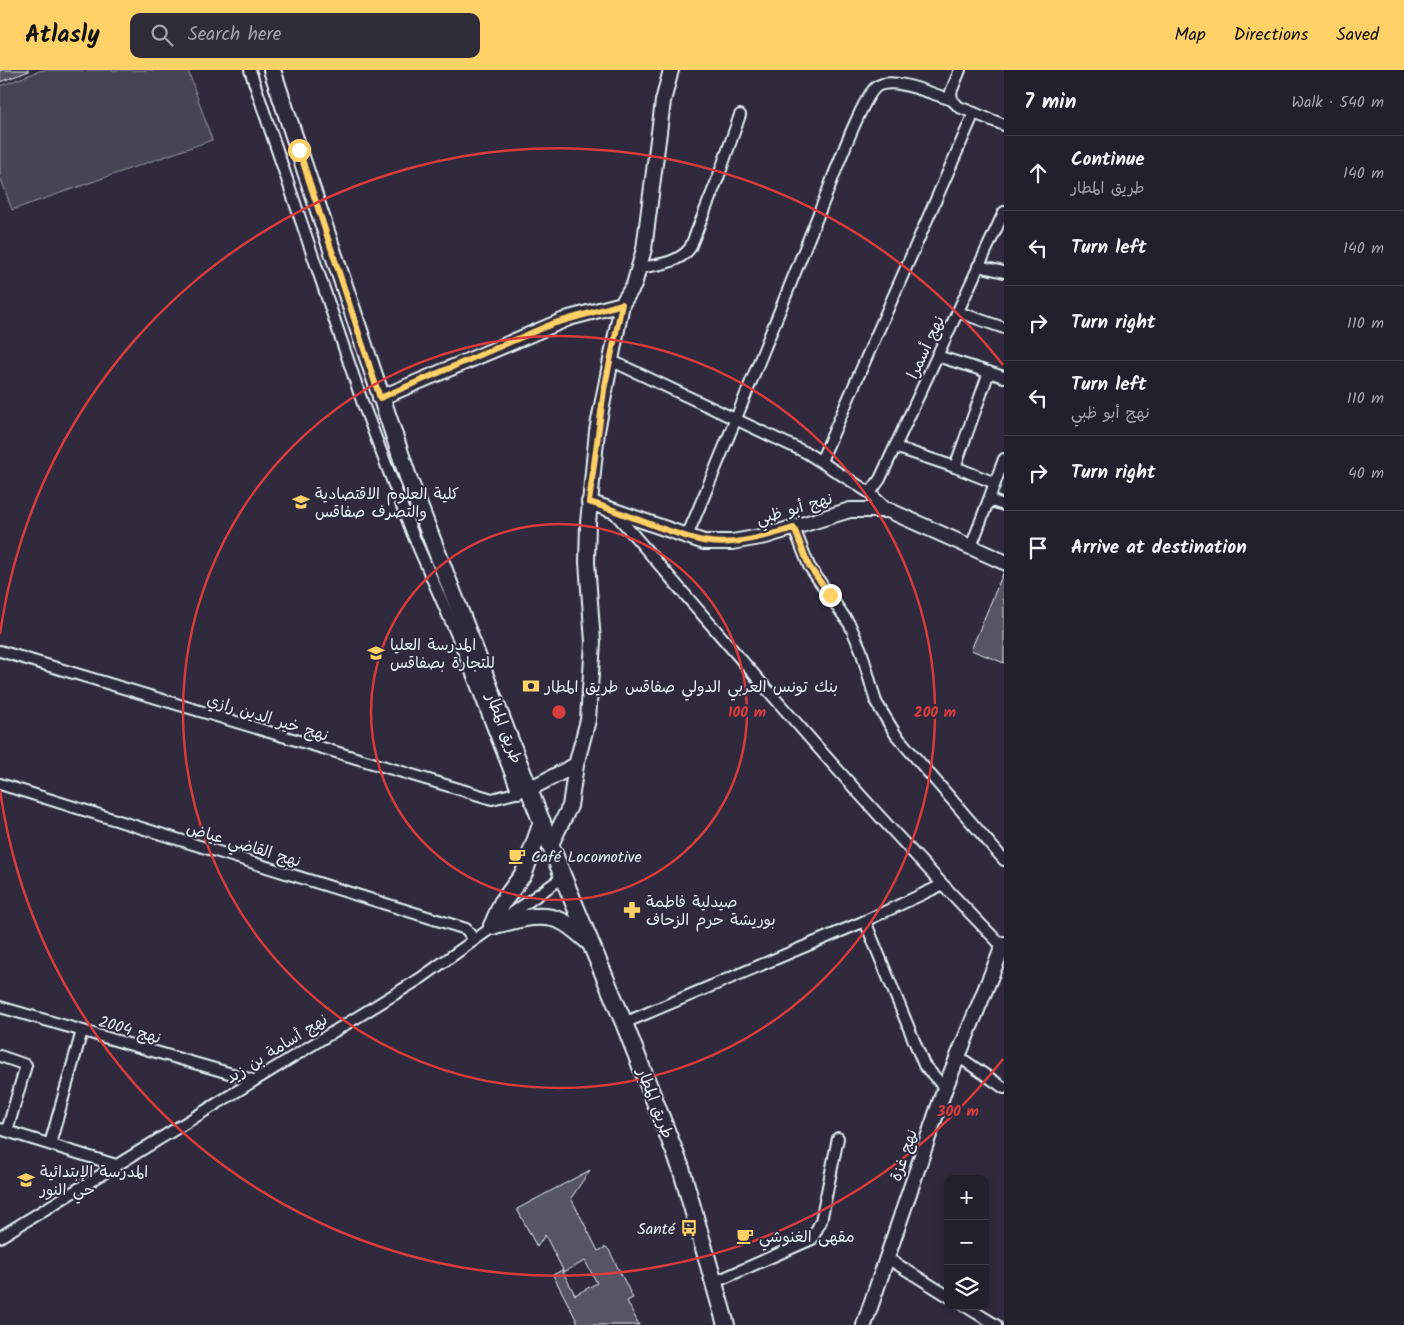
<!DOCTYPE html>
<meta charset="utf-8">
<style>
:root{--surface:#23202e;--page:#2f2d3a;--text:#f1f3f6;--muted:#a3a3aa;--line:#403e4a;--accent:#ffd166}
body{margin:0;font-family:Kalam,"Playpen Sans Arabic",sans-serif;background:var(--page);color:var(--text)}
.controls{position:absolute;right:15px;bottom:15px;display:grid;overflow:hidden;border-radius:10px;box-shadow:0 2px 12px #0003}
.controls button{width:45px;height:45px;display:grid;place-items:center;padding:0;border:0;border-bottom:1px solid var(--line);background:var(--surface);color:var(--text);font:25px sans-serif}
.stop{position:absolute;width:15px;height:15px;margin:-11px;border:4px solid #ffd166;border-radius:50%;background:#fff}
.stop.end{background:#ffd166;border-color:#fff;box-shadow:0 1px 5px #0008}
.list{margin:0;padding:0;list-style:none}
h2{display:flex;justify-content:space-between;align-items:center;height:65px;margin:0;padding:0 20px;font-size:21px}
h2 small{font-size:16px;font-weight:400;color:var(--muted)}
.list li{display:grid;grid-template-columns:32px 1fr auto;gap:15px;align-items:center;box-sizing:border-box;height:75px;padding:0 20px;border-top:1px solid var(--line)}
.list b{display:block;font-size:19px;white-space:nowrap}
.list p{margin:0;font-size:16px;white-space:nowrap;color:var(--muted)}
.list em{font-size:16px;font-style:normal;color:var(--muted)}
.icon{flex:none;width:28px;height:28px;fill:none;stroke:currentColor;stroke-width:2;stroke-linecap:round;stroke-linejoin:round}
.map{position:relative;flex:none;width:1004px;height:1255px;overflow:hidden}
header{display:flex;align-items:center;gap:30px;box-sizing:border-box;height:70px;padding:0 25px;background:var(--accent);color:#111}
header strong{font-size:24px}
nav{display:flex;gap:28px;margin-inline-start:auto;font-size:18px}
.search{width:350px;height:45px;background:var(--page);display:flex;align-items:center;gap:12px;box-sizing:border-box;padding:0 18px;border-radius:10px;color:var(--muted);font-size:19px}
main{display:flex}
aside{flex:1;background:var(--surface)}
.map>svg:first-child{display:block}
.green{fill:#464455;stroke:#979aa6}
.building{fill:#575565;stroke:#e8f1f8}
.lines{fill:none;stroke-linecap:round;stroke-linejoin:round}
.street-casing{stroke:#e8f1f8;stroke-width:14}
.secondary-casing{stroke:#e8f1f8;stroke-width:18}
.primary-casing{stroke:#e8f1f8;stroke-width:20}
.street{stroke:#2f2a3d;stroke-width:10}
.secondary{stroke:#2f2a3d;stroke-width:14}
.primary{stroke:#2f2a3d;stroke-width:16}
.route{stroke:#ffd166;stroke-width:6}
.ring{fill:none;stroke:#d83c3d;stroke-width:2.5}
.labels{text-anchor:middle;stroke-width:4;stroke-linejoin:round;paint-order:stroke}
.street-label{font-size:16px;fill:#e8f1f8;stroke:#2f2a3d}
.poi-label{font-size:16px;fill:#e8f1f8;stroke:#2f2a3d;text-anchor:start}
.centre{fill:#d83c3d;stroke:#2f2a3d;stroke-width:2.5}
.ring-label{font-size:15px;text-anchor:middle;font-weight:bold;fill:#d83c3d;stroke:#2f2a3d;stroke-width:4;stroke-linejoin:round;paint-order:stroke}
</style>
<header>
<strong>Atlasly</strong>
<div class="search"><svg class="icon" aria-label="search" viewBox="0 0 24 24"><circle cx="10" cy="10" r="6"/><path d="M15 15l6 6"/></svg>Search here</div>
<nav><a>Map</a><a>Directions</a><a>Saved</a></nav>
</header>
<main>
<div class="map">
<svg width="1004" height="1255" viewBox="0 0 1004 1255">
<rect width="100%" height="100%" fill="#2f2a3d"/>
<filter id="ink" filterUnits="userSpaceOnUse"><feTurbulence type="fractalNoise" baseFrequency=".02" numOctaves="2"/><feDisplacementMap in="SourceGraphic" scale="10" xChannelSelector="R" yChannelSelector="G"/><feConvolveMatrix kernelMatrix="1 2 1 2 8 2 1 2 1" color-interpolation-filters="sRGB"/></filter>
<g filter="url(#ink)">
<path class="green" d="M42,0H188L212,70L12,140L0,106V16Z"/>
<g class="building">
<path d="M0,0H29V1L0,12Z"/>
<path d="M1004,501V593L971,580Z"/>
<path d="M590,1100L571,1128L598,1181L606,1177L609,1180L633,1228L627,1231L639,1255H579L553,1205L562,1200L575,1225L597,1213L585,1191L564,1202L545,1165L537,1177L517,1139Z"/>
</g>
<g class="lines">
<g class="street-casing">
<g id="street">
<path d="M250,0L363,334L413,465L458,568L518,723"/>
<path d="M960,0L951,22L952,30L959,37L1004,55"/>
<path d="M978,196L1004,202"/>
<path d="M639,198C657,195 679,193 690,178L718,108L740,45"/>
<path d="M958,242L1004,258"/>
<path d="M937,286L1004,307"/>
<path d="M610,290L807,383L870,423L888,440"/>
<path d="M895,377L955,397L995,413"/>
<path d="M821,391L974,43"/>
<path d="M955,397L989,302"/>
<path d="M870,423L880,409L1004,142"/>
<path d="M989,430L1004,435"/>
<path d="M613,441C740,588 866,738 1003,877"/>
<path d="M794,458L809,496L850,555L861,580L876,632L896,665L1004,790"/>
<path d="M687,466C734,356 778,245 823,133C832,111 861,29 876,17C892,5 934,25 952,30"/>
<path d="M971,477L1004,389"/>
<path d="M0,581L492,729L523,721"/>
<path d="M0,714L466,859L474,870"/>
<path d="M865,851L924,995L945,1018"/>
<path d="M0,937L253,1010"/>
<path d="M624,953L865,851L942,815"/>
<path d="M0,986L26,995L7,1061"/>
<path d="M958,986L1004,1018"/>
<path d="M0,1059L116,1095"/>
<path d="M50,1074L82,961"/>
<path d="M0,1167L421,908L563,807"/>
<path d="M887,1188L948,1226"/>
<path d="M715,1212L812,1169L821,1151L838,1068"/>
<path d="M965,1236L996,1255"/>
</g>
</g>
<g class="secondary-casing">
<g id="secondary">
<path d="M380,328L569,248L622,234"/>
<path d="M589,432L704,472H732L766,466L850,440H888L1004,492"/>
<path d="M529,719L576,695"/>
<path d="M551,774L570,736L576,695L588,650L593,572L587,492L588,453L597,361L622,234L634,215L644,179L663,31L671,0"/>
<path d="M864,1255L945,1018L1004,874"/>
</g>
</g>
<g class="primary-casing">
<g id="primary">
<path d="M272,0L409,410L563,807L624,953L681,1098L726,1255"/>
<path d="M492,856L502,833L524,803L542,752"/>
<path d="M492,856C513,851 540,841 561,851C571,855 580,865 589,872"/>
</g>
</g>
<use href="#street" class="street"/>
<use href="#secondary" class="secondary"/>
<use href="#primary" class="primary"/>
</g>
</g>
<g class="lines" filter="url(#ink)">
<path class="route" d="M299,80L380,328L552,254L622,234L604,320L589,432C626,443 666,463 703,471C732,477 766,466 794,458L809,496L830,525"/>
</g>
<g class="ring">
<circle cx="559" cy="642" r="188"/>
<circle cx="559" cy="642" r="376"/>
<path d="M1003 989A564 564 0 0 1 0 720M0 564A564 564 0 0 1 1003 295"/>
</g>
<defs>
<g id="university-bare" transform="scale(1.35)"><path d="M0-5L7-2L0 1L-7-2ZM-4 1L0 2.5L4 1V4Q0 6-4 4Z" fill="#ffd166" stroke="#2f2a3d" stroke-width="2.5" paint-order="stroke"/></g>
<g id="bank-bare" transform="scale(1.35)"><path d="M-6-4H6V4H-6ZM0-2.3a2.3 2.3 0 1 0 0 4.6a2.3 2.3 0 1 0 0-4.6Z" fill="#ffd166" stroke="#2f2a3d" stroke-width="2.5" paint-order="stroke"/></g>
<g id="cafe-bare" transform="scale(1.35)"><path d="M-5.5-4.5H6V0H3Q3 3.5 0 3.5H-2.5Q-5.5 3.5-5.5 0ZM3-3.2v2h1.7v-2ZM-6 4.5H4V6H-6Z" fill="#ffd166" stroke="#2f2a3d" stroke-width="2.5" paint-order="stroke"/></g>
<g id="pharmacy-bare" transform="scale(1.35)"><path d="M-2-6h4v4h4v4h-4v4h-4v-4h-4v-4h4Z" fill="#ffd166" stroke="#2f2a3d" stroke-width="2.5" paint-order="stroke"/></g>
<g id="school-bare" transform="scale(1.35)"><path d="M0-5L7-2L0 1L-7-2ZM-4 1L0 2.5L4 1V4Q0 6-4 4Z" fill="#ffd166" stroke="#2f2a3d" stroke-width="2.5" paint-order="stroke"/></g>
<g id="bus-bare" transform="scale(1.35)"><path d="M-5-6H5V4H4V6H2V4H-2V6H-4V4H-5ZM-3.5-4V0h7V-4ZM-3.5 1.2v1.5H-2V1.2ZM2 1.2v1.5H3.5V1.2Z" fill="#ffd166" stroke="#2f2a3d" stroke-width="2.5" paint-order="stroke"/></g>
</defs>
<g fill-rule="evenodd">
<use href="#university-bare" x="301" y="432"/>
<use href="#university-bare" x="376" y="583"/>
<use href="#bank-bare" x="531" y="616"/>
<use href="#cafe-bare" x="517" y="786"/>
<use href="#pharmacy-bare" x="632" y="840"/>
<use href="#school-bare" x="26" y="1110"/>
<use href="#bus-bare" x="689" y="1158"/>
<use href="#cafe-bare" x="745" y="1166"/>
</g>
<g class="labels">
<g class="street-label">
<text transform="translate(925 277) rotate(-65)" y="6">نهج أسمرا</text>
<text transform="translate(794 438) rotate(-16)" y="6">نهج أبو ظبي</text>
<text transform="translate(268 647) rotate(17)" y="6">نهج خير الدين رازي</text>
<text transform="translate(505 658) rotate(69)" y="6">طريق المطار</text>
<text transform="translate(244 774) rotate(17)" y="6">نهج القاضي عياض</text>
<text transform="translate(130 959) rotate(16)" y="6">نهج 2004</text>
<text transform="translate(276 978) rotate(-32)" y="6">نهج أسامة بن زيد</text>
<text transform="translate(656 1033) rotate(69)" y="6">طريق المطار</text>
<text transform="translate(903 1085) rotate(-71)" y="6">نهج غزة</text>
</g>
<g class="poi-label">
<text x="315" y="429">كلية العلوم الاقتصادية<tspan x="315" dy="18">والتصرف صفاقس</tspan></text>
<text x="390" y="580">المدرسة العليا<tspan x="390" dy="18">للتجارة بصفاقس</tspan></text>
<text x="545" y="622">بنك تونس العربي الدولي صفاقس طريق المطار</text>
<text x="531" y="792">Café Locomotive</text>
<text x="646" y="837">صيدلية فاطمة<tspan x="646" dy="18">بوريشة حرم الزحاف</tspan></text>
<text x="40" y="1107">المدرسة الإبتدائية<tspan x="40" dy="18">حي النور</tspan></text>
<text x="675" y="1164" text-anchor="end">Santé</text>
<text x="759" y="1172">مقهى الغنوشي</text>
</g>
</g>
<circle cx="559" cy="642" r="8" class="centre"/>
<g class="ring-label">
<text x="747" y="647">100 m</text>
<text x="935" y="647">200 m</text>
<text x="958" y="1046">300 m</text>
</g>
</svg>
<div class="controls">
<button>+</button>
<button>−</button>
<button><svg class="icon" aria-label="layers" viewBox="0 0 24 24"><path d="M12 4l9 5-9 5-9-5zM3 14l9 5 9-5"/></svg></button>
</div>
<div class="stop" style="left:299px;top:80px"></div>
<div class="stop end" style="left:830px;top:525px"></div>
</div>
<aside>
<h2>7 min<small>Walk · 540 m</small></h2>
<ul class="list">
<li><svg class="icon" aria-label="ahead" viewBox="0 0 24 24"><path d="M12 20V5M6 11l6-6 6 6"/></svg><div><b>Continue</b><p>طريق المطار</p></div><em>140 m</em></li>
<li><svg class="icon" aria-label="left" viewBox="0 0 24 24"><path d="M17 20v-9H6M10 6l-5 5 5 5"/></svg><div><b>Turn left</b></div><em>140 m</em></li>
<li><svg class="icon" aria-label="right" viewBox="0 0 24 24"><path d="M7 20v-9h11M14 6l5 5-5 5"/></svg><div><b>Turn right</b></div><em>110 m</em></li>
<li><svg class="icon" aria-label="left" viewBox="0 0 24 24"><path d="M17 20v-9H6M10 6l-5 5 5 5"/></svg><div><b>Turn left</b><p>نهج أبو ظبي</p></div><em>110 m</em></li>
<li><svg class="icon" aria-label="right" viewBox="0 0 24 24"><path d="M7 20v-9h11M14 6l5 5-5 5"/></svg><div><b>Turn right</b></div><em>40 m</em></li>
<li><svg class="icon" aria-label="arrive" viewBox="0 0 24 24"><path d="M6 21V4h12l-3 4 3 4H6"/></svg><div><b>Arrive at destination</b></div></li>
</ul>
</aside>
</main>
